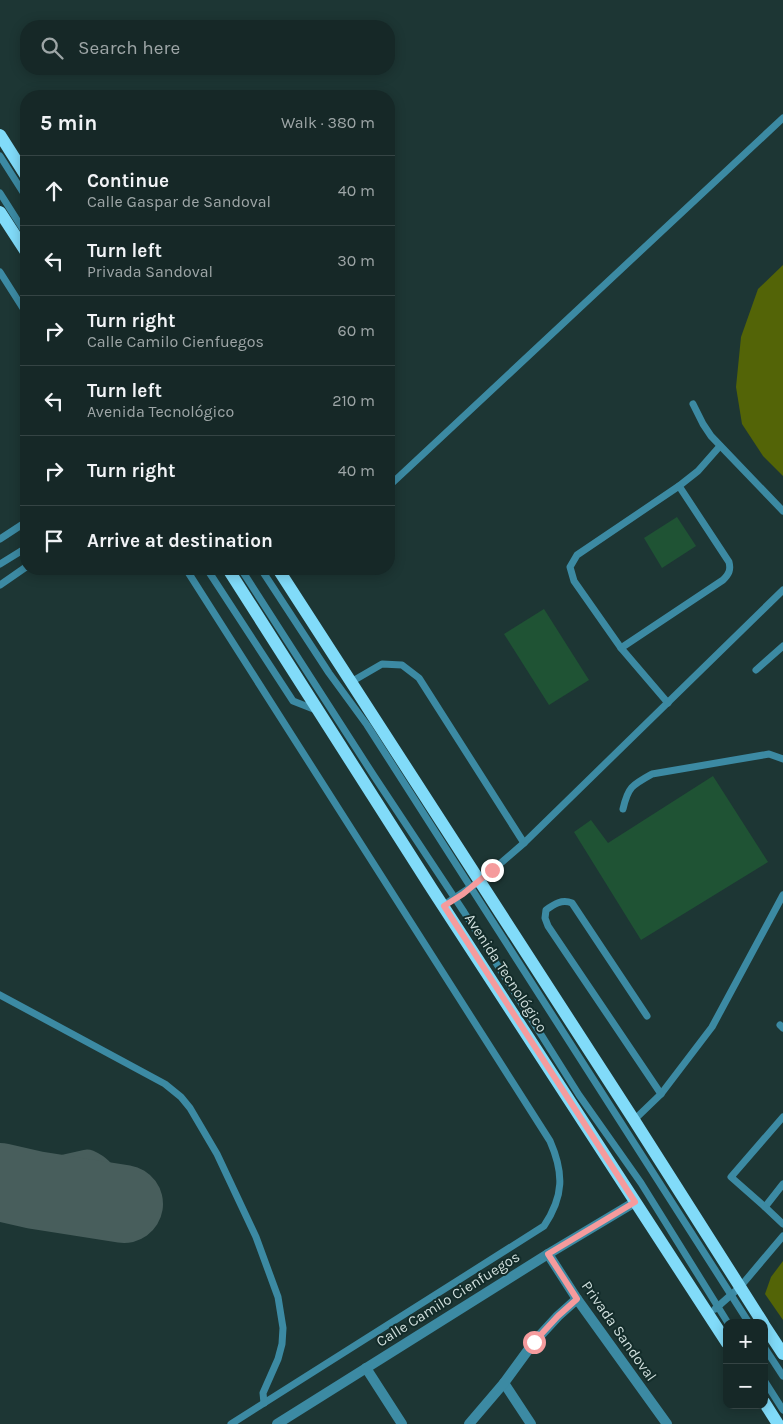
<!DOCTYPE html>
<meta charset="utf-8">
<style>
:root{--surface:#162827;--page:#233433;--text:#f1f3f6;--muted:#9ea6a7;--line:#354444}
body{margin:0;font-family:Karla,sans-serif;background:var(--page);color:var(--text)}
.controls{position:absolute;right:15px;bottom:15px;display:grid;overflow:hidden;border-radius:10px;box-shadow:0 2px 12px #0003}
.controls button{width:45px;height:45px;display:grid;place-items:center;padding:0;border:0;border-bottom:1px solid var(--line);background:var(--surface);color:var(--text);font:25px sans-serif}
.stop{position:absolute;width:15px;height:15px;margin:-11px;border:4px solid #f59b9d;border-radius:50%;background:#fff}
.stop.end{background:#f59b9d;border-color:#fff;box-shadow:0 1px 5px #0008}
.list{margin:0;padding:0;list-style:none}
h2{display:flex;justify-content:space-between;align-items:center;height:65px;margin:0;padding:0 20px;font-size:21px}
h2 small{font-size:16px;font-weight:400;color:var(--muted)}
.list li{display:grid;grid-template-columns:32px 1fr auto;gap:15px;align-items:center;box-sizing:border-box;height:70px;padding:0 20px;border-top:1px solid var(--line)}
.list b{display:block;font-size:19px;white-space:nowrap}
.list p{margin:0;font-size:16px;white-space:nowrap;color:var(--muted)}
.list em{font-size:16px;font-style:normal;color:var(--muted)}
.icon{flex:none;width:28px;height:28px;fill:none;stroke:currentColor;stroke-width:2;stroke-linecap:round;stroke-linejoin:round}
.map{position:relative;flex:none;width:783px;height:1424px;overflow:hidden}
.search{position:absolute;background:var(--surface);box-shadow:0 2px 12px #0003;left:20px;top:20px;width:375px;height:55px;display:flex;align-items:center;gap:12px;box-sizing:border-box;padding:0 18px;border-radius:20px;color:var(--muted);font-size:19px}
.panel{position:absolute;background:var(--surface);box-shadow:0 2px 12px #0003;left:20px;top:90px;width:375px;height:485px;border-radius:20px}
.map>svg:first-child{display:block}
.green{fill:#536407}
.lines{fill:none;stroke-linecap:round;stroke-linejoin:round}
.taxiway{stroke:#485e5c;stroke-width:31}
.runway{stroke:#485e5c;stroke-width:78}
.building{fill:#1f5334}
.service{stroke:#3c8aa3;stroke-width:7}
.minor{stroke:#3c8aa3;stroke-width:10}
.primary{stroke:#81dbf9;stroke-width:12}
.route{stroke:#f59b9d;stroke-width:6}
.labels{text-anchor:middle;stroke-width:4;stroke-linejoin:round;paint-order:stroke}
.street-label{font-size:15px;fill:#d0dfdd;stroke:#132c2a}
</style>
<div class="map">
<svg width="783" height="1424" viewBox="0 0 783 1424">
<rect width="100%" height="100%" fill="#1d3634"/>
<g class="green">
<path d="M783,265V476L763,456L742,424L736,387L741,337L758,289Z"/>
<path d="M783,1261V1320L765,1294L771,1277Z"/>
</g>
<g class="lines">
<path class="taxiway" d="M7,1183L87,1165C125,1182 103,1231 69,1217C56,1211 45,1198 35,1190"/>
<path class="runway" d="M0,1182L35,1190L124,1204"/>
</g>
<g class="building">
<path d="M677,517L696,546L662,568L644,538Z"/>
<path d="M544,609L589,680L549,705L504,634Z"/>
<path d="M713,776L768,862L641,940L574,832L591,820L608,843Z"/>
</g>
<g class="lines">
<g class="service">
<path d="M0,156L26,197"/>
<path d="M0,193L26,234"/>
<path d="M0,272L26,313"/>
<path d="M693,404L703,424L711,436L783,511"/>
<path d="M389,486L783,118"/>
<path d="M0,539L26,522"/>
<path d="M0,564L26,548"/>
<path d="M186,569L550,1141C564,1173 564,1196 544,1226L231,1424"/>
<path d="M207,569L293,701L316,710"/>
<path d="M241,569L374,776L464,912L579,1095L641,1183L728,1323"/>
<path d="M261,569L329,673L367,725L749,1323"/>
<path d="M0,585L26,567"/>
<path d="M621,648L574,581L570,567L577,555L679,486"/>
<path d="M756,670L783,646"/>
<path d="M351,682L382,664L402,665L419,678L524,843"/>
<path d="M668,703L621,648L723,580C729,574 731,570 729,562L679,486L698,471L720,446"/>
<path d="M623,809C628,787 632,785 652,774L769,754L783,759"/>
<path d="M444,905L480,881L524,843L783,590"/>
<path d="M0,995L165,1084L181,1097L190,1108L217,1154L256,1237L278,1297L283,1328L282,1344L278,1359L263,1393L264,1403"/>
<path d="M647,1016L572,903C562,899 554,904 546,910L545,918L548,926L661,1094"/>
<path d="M780,1025L783,1028"/>
<path d="M634,1120L661,1094L712,1027L783,895"/>
<path d="M783,1184L765,1207L783,1224"/>
<path d="M765,1207L731,1177L783,1117"/>
<path d="M715,1309L740,1287L783,1236"/>
<path d="M764,1347L783,1376"/>
<path d="M764,1380L783,1410"/>
</g>
<g class="minor">
<path d="M548,1254L577,1299L667,1424"/>
<path d="M366,1368L402,1424"/>
<path d="M504,1383L531,1424"/>
<path d="M277,1424L548,1254L635,1202"/>
<path d="M469,1424L504,1383L534,1342L558,1316L577,1299"/>
</g>
<g class="primary">
<path d="M0,135L26,176"/>
<path d="M0,212L26,252"/>
<path d="M228,569L432,889L727,1343"/>
<path d="M278,569L634,1120L763,1323"/>
<path d="M764,1325L783,1354"/>
<path d="M764,1402L778,1424"/>
</g>
</g>
<g class="lines">
<path class="route" d="M492,870L463,894L444,906L635,1202L548,1254L577,1299L558,1316L534,1342"/>
</g>
<g class="labels">
<g class="street-label">
<text transform="translate(506 973) rotate(57)" y="5">Avenida Tecnológico</text>
<text transform="translate(448 1299) rotate(-32)" y="5">Calle Camilo Cienfuegos</text>
<text transform="translate(619 1331) rotate(55)" y="5">Privada Sandoval</text>
</g>
</g>
</svg>
<div class="controls">
<button>+</button>
<button>−</button>
</div>
<div class="stop" style="left:534px;top:1342px"></div>
<div class="stop end" style="left:492px;top:870px"></div>
<div class="search"><svg class="icon" aria-label="search" viewBox="0 0 24 24"><circle cx="10" cy="10" r="6"/><path d="M15 15l6 6"/></svg>Search here</div>
<section class="panel">
<h2>5 min<small>Walk · 380 m</small></h2>
<ul class="list">
<li><svg class="icon" aria-label="ahead" viewBox="0 0 24 24"><path d="M12 20V5M6 11l6-6 6 6"/></svg><div><b>Continue</b><p>Calle Gaspar de Sandoval</p></div><em>40 m</em></li>
<li><svg class="icon" aria-label="left" viewBox="0 0 24 24"><path d="M17 20v-9H6M10 6l-5 5 5 5"/></svg><div><b>Turn left</b><p>Privada Sandoval</p></div><em>30 m</em></li>
<li><svg class="icon" aria-label="right" viewBox="0 0 24 24"><path d="M7 20v-9h11M14 6l5 5-5 5"/></svg><div><b>Turn right</b><p>Calle Camilo Cienfuegos</p></div><em>60 m</em></li>
<li><svg class="icon" aria-label="left" viewBox="0 0 24 24"><path d="M17 20v-9H6M10 6l-5 5 5 5"/></svg><div><b>Turn left</b><p>Avenida Tecnológico</p></div><em>210 m</em></li>
<li><svg class="icon" aria-label="right" viewBox="0 0 24 24"><path d="M7 20v-9h11M14 6l5 5-5 5"/></svg><div><b>Turn right</b></div><em>40 m</em></li>
<li><svg class="icon" aria-label="arrive" viewBox="0 0 24 24"><path d="M6 21V4h12l-3 4 3 4H6"/></svg><div><b>Arrive at destination</b></div></li>
</ul>
</section>
</div>
